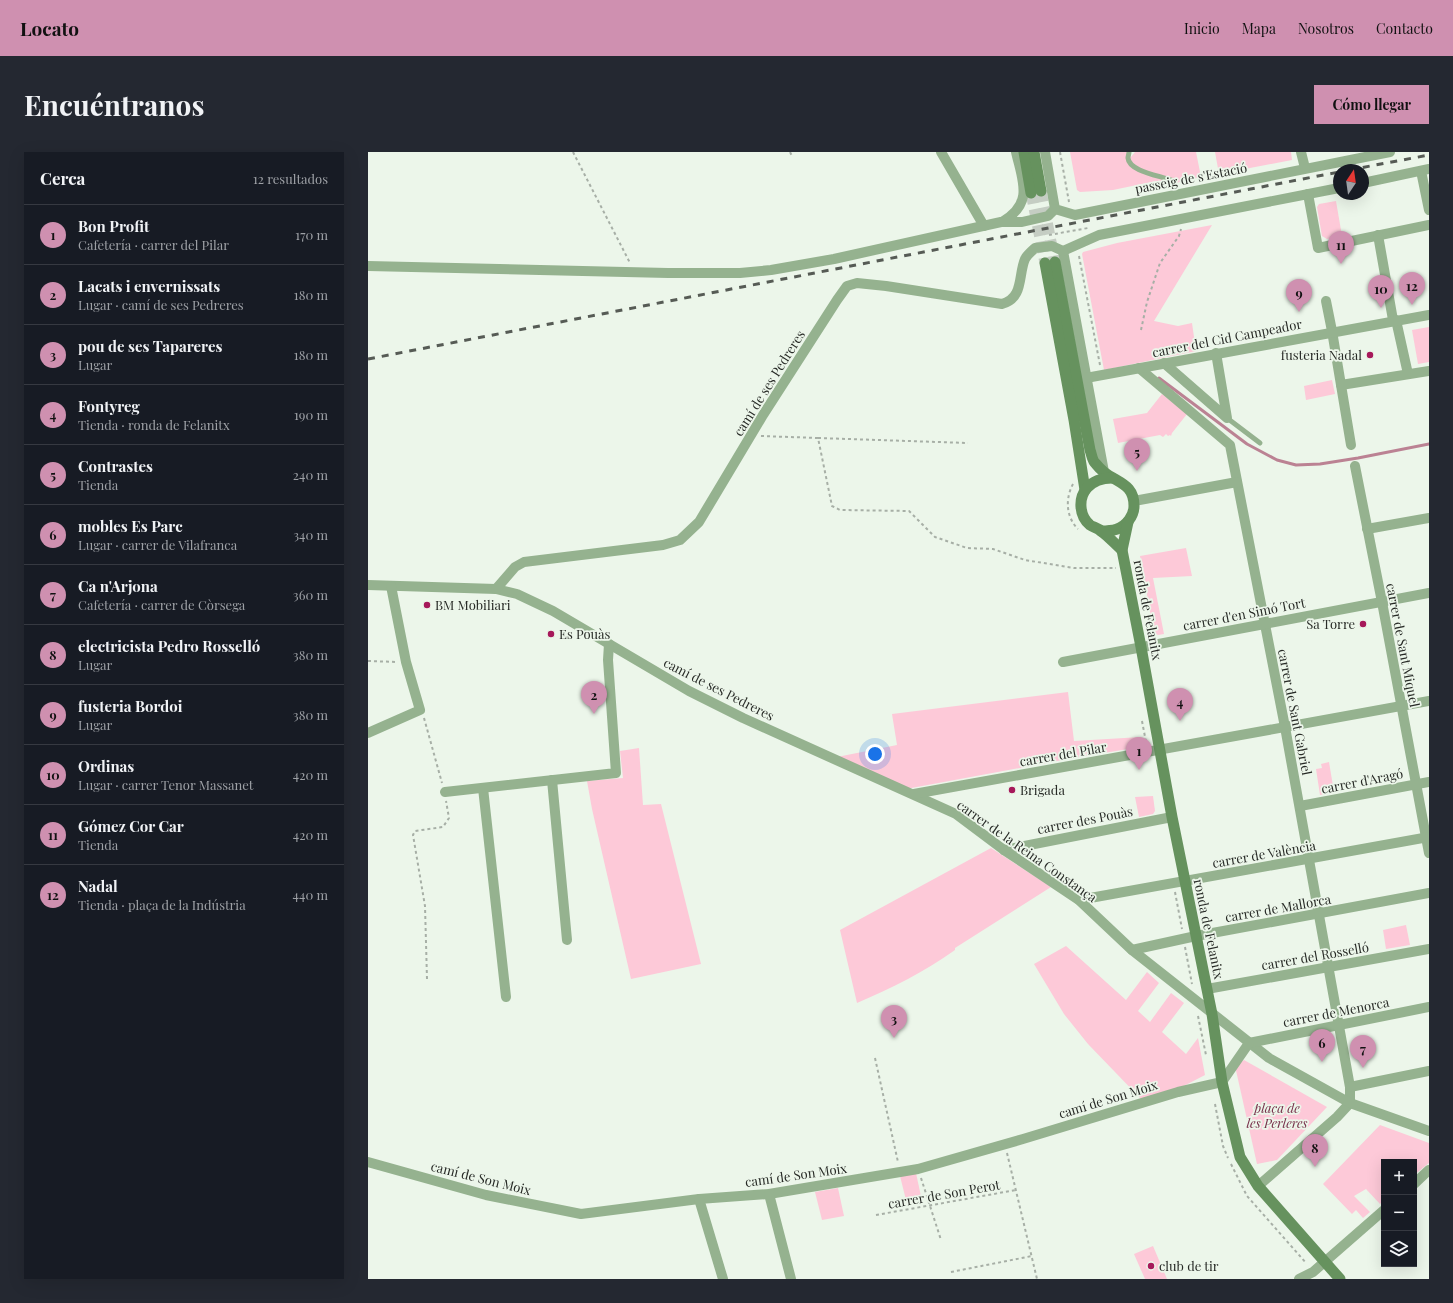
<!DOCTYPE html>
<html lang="es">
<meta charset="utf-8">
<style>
:root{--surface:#171b24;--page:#242831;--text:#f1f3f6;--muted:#9ea1a6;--line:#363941;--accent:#cf90b0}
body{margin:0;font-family:"Playfair Display",serif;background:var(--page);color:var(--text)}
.controls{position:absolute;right:12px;bottom:12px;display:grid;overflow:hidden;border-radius:0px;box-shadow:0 4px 16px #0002}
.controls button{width:36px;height:36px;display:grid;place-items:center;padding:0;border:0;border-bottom:1px solid var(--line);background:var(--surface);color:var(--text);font:20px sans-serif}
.compass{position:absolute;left:965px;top:12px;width:36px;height:36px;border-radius:50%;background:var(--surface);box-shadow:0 4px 16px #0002;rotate:13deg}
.you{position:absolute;left:507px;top:602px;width:14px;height:14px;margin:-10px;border:3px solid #fff;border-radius:50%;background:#1a73e8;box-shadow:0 0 0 6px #1a73e833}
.badge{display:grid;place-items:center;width:26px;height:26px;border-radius:50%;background:var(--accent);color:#111;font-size:13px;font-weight:700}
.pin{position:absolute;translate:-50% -33px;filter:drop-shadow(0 1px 2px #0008)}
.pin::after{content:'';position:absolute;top:21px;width:14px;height:12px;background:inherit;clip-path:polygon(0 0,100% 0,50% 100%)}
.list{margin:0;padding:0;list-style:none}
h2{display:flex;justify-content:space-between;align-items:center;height:52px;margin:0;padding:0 16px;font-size:17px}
h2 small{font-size:13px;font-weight:400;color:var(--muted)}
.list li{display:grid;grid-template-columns:26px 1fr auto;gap:12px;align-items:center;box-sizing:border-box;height:60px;padding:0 16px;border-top:1px solid var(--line)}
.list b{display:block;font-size:15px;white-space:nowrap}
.list p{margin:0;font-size:13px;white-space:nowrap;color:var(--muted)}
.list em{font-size:13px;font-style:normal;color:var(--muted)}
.icon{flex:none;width:22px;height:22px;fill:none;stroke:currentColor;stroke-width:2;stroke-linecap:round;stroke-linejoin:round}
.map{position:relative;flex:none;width:1061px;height:1127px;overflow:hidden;border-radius:0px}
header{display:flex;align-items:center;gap:24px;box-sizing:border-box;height:56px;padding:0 20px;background:var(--accent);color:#111}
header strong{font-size:19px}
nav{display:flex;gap:22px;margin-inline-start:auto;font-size:14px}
.intro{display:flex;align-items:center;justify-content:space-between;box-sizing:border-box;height:96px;padding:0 24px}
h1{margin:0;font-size:28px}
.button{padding:10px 18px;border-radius:0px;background:var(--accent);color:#111;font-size:14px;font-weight:700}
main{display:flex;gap:24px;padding:0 24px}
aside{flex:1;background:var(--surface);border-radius:0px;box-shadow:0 4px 16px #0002}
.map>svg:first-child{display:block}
.green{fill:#fdc9d8}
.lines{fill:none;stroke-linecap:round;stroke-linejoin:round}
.stream{stroke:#bb8293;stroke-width:3}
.secondary-tunnel{stroke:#c5cdc3;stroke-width:11;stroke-dasharray:11 5.5;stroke-linecap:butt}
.path{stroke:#a7afa6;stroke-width:2;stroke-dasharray:3 3;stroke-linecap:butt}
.service{stroke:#95b28f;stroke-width:5}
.minor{stroke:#95b28f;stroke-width:10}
.secondary{stroke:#66925e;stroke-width:11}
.rail{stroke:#565b55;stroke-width:3;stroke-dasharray:7 7;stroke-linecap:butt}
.poi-dot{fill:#a6185a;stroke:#ecf6ea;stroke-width:1.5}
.labels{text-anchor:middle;stroke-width:3.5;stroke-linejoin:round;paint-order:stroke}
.street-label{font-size:13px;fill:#272a26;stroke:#ecf6ea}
.poi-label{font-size:13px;fill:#272a26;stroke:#ecf6ea;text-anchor:start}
.park-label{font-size:13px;font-style:italic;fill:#77304a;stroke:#ecf6ea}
</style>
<header>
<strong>Locato</strong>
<nav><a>Inicio</a><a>Mapa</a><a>Nosotros</a><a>Contacto</a></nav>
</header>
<div class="intro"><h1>Encuéntranos</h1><a class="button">Cómo llegar</a></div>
<main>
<aside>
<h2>Cerca<small>12 resultados</small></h2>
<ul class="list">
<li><span class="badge">1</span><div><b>Bon Profit</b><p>Cafetería · carrer del Pilar</p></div><em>170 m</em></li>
<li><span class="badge">2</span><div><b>Lacats i envernissats</b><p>Lugar · camí de ses Pedreres</p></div><em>180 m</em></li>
<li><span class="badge">3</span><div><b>pou de ses Tapareres</b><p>Lugar</p></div><em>180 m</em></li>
<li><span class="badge">4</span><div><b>Fontyreg</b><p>Tienda · ronda de Felanitx</p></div><em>190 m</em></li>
<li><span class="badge">5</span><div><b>Contrastes</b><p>Tienda</p></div><em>240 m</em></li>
<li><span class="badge">6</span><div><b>mobles Es Parc</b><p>Lugar · carrer de Vilafranca</p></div><em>340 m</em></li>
<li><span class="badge">7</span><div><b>Ca n'Arjona</b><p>Cafetería · carrer de Còrsega</p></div><em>360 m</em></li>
<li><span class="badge">8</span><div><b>electricista Pedro Rosselló</b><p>Lugar</p></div><em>380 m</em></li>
<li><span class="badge">9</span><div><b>fusteria Bordoi</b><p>Lugar</p></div><em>380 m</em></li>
<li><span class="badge">10</span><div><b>Ordinas</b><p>Lugar · carrer Tenor Massanet</p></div><em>420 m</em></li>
<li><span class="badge">11</span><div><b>Gómez Cor Car</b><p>Tienda</p></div><em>420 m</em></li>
<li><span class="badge">12</span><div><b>Nadal</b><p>Tienda · plaça de la Indústria</p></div><em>440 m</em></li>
</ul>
</aside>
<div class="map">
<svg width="1061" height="1127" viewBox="0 0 1061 1127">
<rect width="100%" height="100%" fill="#ecf6ea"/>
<g class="green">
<path d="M702,0H759L763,5L767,0H828L833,25L799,33L788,29L745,38L712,40L709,38Z"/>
<path d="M847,0H923L924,8L851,22Z"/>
<path d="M968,49L974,84L959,87L954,84L949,55L951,52Z"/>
<path d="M844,73L786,169L810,174L824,171L828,199L736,218L714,102L715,100L749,91Z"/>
<path d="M1061,175V210L1050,212L1044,178Z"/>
<path d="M964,228L967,242L938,248L936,234Z"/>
<path d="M794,242L819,262L804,281L803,284L802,283L800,284L798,282L795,285L792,283L750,291L745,267L779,261Z"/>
<path d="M818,396L824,424L785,426L796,482L790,483L786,481L772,404Z"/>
<path d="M700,540L706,589L773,585L774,591L772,595L700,607L538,637L469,605L529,593L524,562Z"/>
<path d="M271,596L275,653L293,652L333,812L263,827L224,657L219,629L255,626L252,599Z"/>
<path d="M961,610L966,640L952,643L948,617L954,616L953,612Z"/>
<path d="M785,644L787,659L785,662L771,665L767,645Z"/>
<path d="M623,696L683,735L587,796V798C556,820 524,836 489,851L472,778Z"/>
<path d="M1038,773L1042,793L1018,797L1015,778Z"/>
<path d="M698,794L758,848L779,820L791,831L770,859L782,870L803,841L816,851L794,880L818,902L830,886L837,923L808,938L774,948L720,892L696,862L666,812Z"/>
<path d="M876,908L959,955L909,1008L889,1012L867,914Z"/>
<path d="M1012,973L1061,991V1011L1046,1023V1010H1016V1048L1012,1052L998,1037L986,1044L1002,1060L995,1066L988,1058L984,1062L955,1032Z"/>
<path d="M548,1021L554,1049L539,1052L532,1024Z"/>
<path d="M470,1036L476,1064L454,1068L447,1040Z"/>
<path d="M785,1094L799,1127H777L766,1102Z"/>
</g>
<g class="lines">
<path class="stream" d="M791,226L879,292L909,308L928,313L952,312L990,306L1061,292"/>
<g class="secondary-tunnel">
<path d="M673,39L687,110"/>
<path d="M663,41L677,111"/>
</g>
<g class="path">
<path d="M205,0L262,111"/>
<path d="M422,0L424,4"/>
<path d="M692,0L701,50"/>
<path d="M681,83L720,76"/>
<path d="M711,104L732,213"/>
<path d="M773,178L779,150L792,111L811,84L813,77"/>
<path d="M393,284L450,286L464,354L472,358L541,359L567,385L599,396L625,397L657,408L706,416H748"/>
<path d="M450,286L600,291"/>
<path d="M705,332C697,347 698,365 710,377"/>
<path d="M0,509L29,510"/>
<path d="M56,566L74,631"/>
<path d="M774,569L778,590"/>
<path d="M807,740L814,777"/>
<path d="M817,795L824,832"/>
<path d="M59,827L57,754L45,683L47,679L75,675L81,666L78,649"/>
<path d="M830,864L838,903"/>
<path d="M507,906L530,1010"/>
<path d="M847,952L855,994L860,1006"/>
<path d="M639,1001L669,1127"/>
<path d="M863,1012L879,1044L938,1111"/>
<path d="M553,1026L573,1088"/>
<path d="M508,1063L648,1038"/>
<path d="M583,1120L664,1104"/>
</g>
<g class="service">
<path d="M761,0C761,2 760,4 760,6C761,20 795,24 805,29L808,42"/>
<path d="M859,266L892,291"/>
</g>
<g class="minor">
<path d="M573,0L616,74"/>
<path d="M677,0L687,57L707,63L1022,0"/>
<path d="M933,0L937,16"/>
<path d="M1053,19L1061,58"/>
<path d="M995,31L1061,17"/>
<path d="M940,42L950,96L1061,73"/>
<path d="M634,70C666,51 655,30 648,0"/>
<path d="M1010,83L1025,168"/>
<path d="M695,99L731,83L971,36"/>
<path d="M695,99L736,320"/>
<path d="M0,114L300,121H372L403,118L466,107L633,70H654L680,64L687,57"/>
<path d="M958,149L964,179L983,293"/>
<path d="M1028,168L1040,222"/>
<path d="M796,211L859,266L848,201"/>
<path d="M771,216L862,293L917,575L982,935V951L969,965L890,1034"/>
<path d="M718,226L1061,163"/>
<path d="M973,233L1061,219"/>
<path d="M987,314L1014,450L1061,701"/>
<path d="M766,349L869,330"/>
<path d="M999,377L1061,366"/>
<path d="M0,433L128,437L149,442L185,459L321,539L375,566L588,662L636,698L711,748L764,798L901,906L982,951L1061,979"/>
<path d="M128,437L147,415L156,410L295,393L312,388L331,370L395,263L469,148L479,134L489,131L518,134L634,152C656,146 650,123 657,107C659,103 664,99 667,96L684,94L695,99"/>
<path d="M695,510L1061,441"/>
<path d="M0,581L52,558L38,510L23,434"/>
<path d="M184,628L199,788"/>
<path d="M115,636L138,845"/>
<path d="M77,640L248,621L240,508L241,492"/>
<path d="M546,642L1061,549"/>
<path d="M932,654L1061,630"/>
<path d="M636,698L804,665"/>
<path d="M711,748L1061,685"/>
<path d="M764,798L828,784L1061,741"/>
<path d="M839,837L1061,797"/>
<path d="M881,891L1061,855"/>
<path d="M982,935L1061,919"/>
<path d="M0,1010L118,1043L213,1062L331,1047L401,1042L550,1017L655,987L810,940L854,930L881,891"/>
<path d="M1046,1032L1061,1018"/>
<path d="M401,1042L423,1127"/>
<path d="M331,1047L355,1127"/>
<path d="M931,1127L945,1120L1016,1058"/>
</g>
<g class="secondary">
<path d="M656,0L663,41"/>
<path d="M666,0L673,39"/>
<path d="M687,110L722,298C724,303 724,309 728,312C732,317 739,323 745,326C757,333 766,337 766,354C766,359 764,364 761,368C754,378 744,379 733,379"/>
<path d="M677,111L706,268L717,338"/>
<path d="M744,326C734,326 726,328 719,336C710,346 711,364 722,373C725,375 730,376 733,379C740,384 747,392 754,398"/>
<path d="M760,370L754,398L773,495L804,665L844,862L854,930L872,1005L890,1034L972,1127"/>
</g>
<g class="rail">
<path d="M981,18L1061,3"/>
<path d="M0,207L971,20"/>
</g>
</g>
<g class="poi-dot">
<circle cx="1002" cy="203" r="4"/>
<circle cx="59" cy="453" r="4"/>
<circle cx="995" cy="472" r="4"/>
<circle cx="183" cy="482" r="4"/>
<circle cx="644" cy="638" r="4"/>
<circle cx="783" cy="1114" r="4"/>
</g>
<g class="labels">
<g class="street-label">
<text transform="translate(823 26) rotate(-11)" y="5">passeig de s'Estació</text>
<text transform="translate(859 186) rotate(-11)" y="5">carrer del Cid Campeador</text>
<text transform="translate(401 231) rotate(-58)" y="5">camí de ses Pedreres</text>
<text transform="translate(780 458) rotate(79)" y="5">ronda de Felanitx</text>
<text transform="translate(876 462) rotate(-11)" y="5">carrer d'en Simó Tort</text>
<text transform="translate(1035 493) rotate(79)" y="5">carrer de Sant Miquel</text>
<text transform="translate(351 537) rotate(27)" y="5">camí de ses Pedreres</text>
<text transform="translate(927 560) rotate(79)" y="5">carrer de Sant Gabriel</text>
<text transform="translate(695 602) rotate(-10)" y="5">carrer del Pilar</text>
<text transform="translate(994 629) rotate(-11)" y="5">carrer d'Aragó</text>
<text transform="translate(717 668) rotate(-11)" y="5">carrer des Pouàs</text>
<text transform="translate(659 699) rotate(35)" y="5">carrer de la Reina Constança</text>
<text transform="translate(896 702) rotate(-10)" y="5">carrer de València</text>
<text transform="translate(910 756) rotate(-10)" y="5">carrer de Mallorca</text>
<text transform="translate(841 777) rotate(78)" y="5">ronda de Felanitx</text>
<text transform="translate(947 804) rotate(-10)" y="5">carrer del Rosselló</text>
<text transform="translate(968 860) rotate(-11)" y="5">carrer de Menorca</text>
<text transform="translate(740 947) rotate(-17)" y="5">camí de Son Moix</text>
<text transform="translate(428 1023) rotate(-8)" y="5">camí de Son Moix</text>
<text transform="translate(113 1026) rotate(14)" y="5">camí de Son Moix</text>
<text transform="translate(576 1042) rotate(-10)" y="5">carrer de Son Perot</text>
</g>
<g class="poi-label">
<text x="994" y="208" text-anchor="end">fusteria Nadal</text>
<text x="67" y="458">BM Mobiliari</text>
<text x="987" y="477" text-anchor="end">Sa Torre</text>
<text x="191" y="487">Es Pouàs</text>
<text x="652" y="643">Brigada</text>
<text x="791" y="1119">club de tir</text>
</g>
<g class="park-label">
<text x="909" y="961">plaça de<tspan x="909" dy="15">les Perleres</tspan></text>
</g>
</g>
</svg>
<div class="controls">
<button>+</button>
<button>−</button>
<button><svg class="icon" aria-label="layers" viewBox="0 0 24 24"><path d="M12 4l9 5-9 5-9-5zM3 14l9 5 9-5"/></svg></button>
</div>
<svg class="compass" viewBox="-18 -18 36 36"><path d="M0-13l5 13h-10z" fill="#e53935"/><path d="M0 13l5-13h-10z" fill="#9ea1a6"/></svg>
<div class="you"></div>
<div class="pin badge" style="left:771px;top:618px">1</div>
<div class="pin badge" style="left:226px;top:562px">2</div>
<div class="pin badge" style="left:526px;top:886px">3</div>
<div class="pin badge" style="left:812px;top:569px">4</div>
<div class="pin badge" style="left:769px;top:319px">5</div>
<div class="pin badge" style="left:954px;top:910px">6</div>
<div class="pin badge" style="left:995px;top:916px">7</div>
<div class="pin badge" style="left:947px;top:1015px">8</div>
<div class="pin badge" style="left:931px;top:160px">9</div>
<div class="pin badge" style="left:1013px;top:156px">10</div>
<div class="pin badge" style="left:973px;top:112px">11</div>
<div class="pin badge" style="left:1044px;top:153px">12</div>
</div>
</main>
